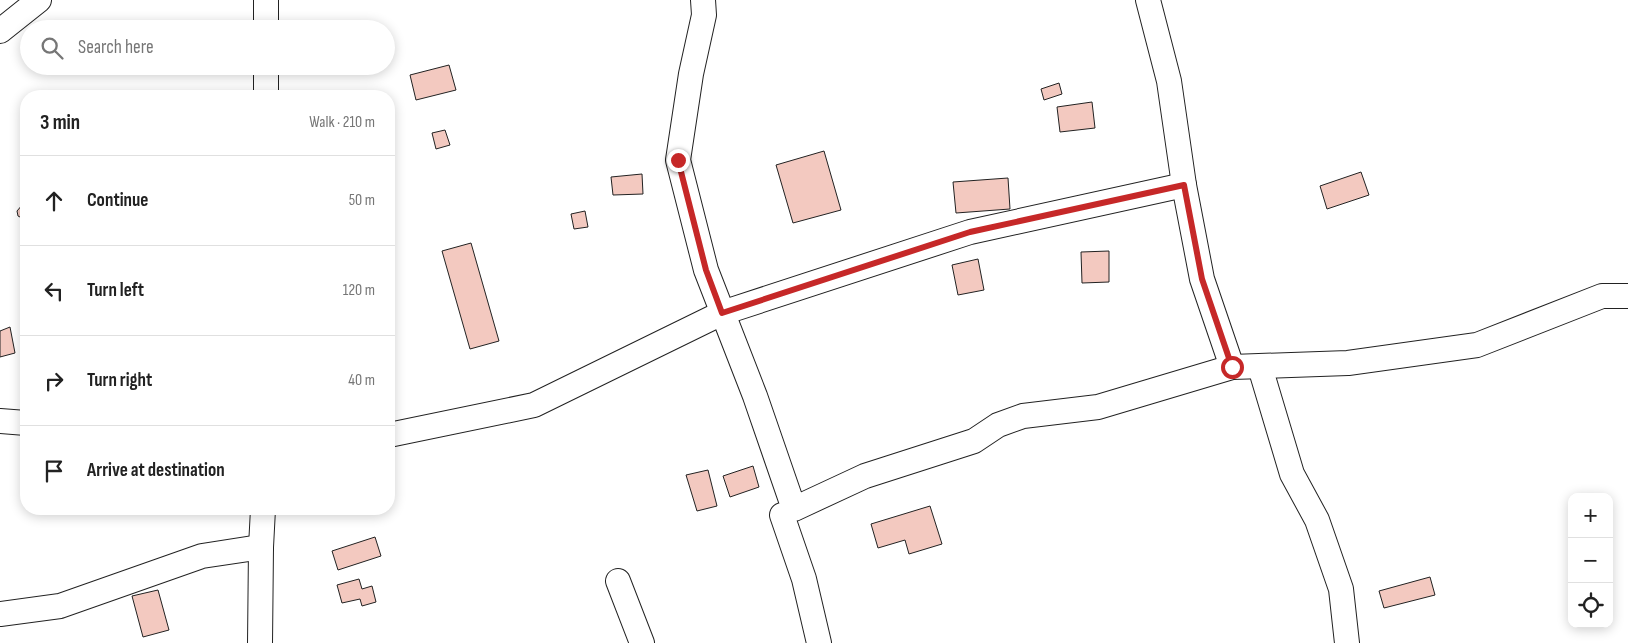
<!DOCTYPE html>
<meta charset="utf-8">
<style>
:root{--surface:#fff;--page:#f2f2f2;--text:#222;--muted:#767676;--line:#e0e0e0}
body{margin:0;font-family:"Sofia Sans Condensed",sans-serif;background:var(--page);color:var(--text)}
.controls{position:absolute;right:15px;bottom:15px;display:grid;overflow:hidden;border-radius:10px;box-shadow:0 2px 12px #0003}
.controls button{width:45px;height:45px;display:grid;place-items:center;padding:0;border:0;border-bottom:1px solid var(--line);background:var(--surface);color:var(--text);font:25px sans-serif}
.stop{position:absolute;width:15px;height:15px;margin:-11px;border:4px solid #c62828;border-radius:50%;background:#fff}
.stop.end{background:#c62828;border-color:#fff;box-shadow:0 1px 5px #0008}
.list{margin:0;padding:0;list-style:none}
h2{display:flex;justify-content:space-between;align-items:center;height:65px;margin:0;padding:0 20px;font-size:21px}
h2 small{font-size:16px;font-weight:400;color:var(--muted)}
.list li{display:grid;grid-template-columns:32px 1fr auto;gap:15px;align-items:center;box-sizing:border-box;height:90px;padding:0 20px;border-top:1px solid var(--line)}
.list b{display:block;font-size:19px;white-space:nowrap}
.list em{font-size:16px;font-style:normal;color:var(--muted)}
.icon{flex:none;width:28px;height:28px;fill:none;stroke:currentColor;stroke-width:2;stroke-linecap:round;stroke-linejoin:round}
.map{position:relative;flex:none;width:1628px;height:643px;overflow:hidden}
.search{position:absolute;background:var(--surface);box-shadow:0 2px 12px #0003;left:20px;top:20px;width:375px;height:55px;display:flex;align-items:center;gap:12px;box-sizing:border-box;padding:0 18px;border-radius:28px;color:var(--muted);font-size:19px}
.panel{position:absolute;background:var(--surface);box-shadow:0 2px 12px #0003;left:20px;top:90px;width:375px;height:425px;border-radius:20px}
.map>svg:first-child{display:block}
.building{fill:#f3c9c0;stroke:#222}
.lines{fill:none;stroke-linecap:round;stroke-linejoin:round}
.minor-casing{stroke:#222;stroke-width:26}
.minor{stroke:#fff;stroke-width:24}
.route{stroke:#c62828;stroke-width:6}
</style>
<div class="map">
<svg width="1628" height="643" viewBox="0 0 1628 643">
<rect width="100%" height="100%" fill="#fff"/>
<g class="building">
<path d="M449,65L456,90L416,100L410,75Z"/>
<path d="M1059,83L1062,94L1044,100L1041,89Z"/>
<path d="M1092,102L1095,128L1060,132L1057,107Z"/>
<path d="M445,130L450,145L436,149L432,133Z"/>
<path d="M824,151L841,210L793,223L776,165Z"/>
<path d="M1361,172L1369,195L1327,209L1320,186Z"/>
<path d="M642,174L643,194L613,195L611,177Z"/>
<path d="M1008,178L1010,209L956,213L953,182Z"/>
<path d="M23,204L26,205V220L18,216L17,211Z"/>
<path d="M585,211L588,227L574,229L571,214Z"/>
<path d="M471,243L499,341L470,349L442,251Z"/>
<path d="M1109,251V282L1082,283L1081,252Z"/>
<path d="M978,259L984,290L958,295L952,265Z"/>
<path d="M10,327L15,353L0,357V331Z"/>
<path d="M753,466L759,487L730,497L723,476Z"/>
<path d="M708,470L717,506L697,511L686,475Z"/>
<path d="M930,506L942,544L909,554L905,540L878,548L871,524Z"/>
<path d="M375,537L381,556L338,570L332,551Z"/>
<path d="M1430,577L1435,595L1384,608L1379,591Z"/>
<path d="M359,579L362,589L372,586L376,602L362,606L360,599L342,603L337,585Z"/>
<path d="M158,590L169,630L143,637L132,596Z"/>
</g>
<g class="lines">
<g class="minor-casing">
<g id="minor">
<path d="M266,0V29"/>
<path d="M703,0L704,15L691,74L678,160L706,270L755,396L794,509L865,476L974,441L998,425L1023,416L1098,407L1232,367L1348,363L1477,345L1602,296H1628"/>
<path d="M1148,0L1169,81L1184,185L1202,279L1232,367"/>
<path d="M0,31L39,0"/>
<path d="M266,66V96"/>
<path d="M1260,367L1292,474L1317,520L1341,589L1347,643"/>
<path d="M0,421L26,423"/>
<path d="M389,435L534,405L722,313L970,232L1184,185"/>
<path d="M782,515L804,579L819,643"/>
<path d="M618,581L642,643"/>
<path d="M0,614L60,606L202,556L261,547"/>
<path d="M260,643L261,547L263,509"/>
</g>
</g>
<use href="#minor" class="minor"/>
</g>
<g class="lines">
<path class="route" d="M678,160L706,270L722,313L970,232L1184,185L1202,279L1232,367"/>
</g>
</svg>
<div class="controls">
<button>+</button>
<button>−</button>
<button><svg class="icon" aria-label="locate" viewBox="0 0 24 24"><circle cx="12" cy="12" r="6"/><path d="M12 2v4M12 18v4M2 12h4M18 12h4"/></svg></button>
</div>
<div class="stop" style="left:1232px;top:367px"></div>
<div class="stop end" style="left:678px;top:160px"></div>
<div class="search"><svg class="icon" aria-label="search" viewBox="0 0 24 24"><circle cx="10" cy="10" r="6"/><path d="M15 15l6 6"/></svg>Search here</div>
<section class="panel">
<h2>3 min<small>Walk · 210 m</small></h2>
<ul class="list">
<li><svg class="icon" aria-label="ahead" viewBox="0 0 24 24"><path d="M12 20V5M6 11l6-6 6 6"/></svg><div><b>Continue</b></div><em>50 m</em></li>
<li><svg class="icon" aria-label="left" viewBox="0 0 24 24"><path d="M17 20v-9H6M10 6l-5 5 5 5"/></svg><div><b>Turn left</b></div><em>120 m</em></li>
<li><svg class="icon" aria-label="right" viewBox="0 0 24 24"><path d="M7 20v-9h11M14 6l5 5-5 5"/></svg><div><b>Turn right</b></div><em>40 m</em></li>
<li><svg class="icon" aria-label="arrive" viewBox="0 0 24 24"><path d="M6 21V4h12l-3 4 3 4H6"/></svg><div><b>Arrive at destination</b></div></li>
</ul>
</section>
</div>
